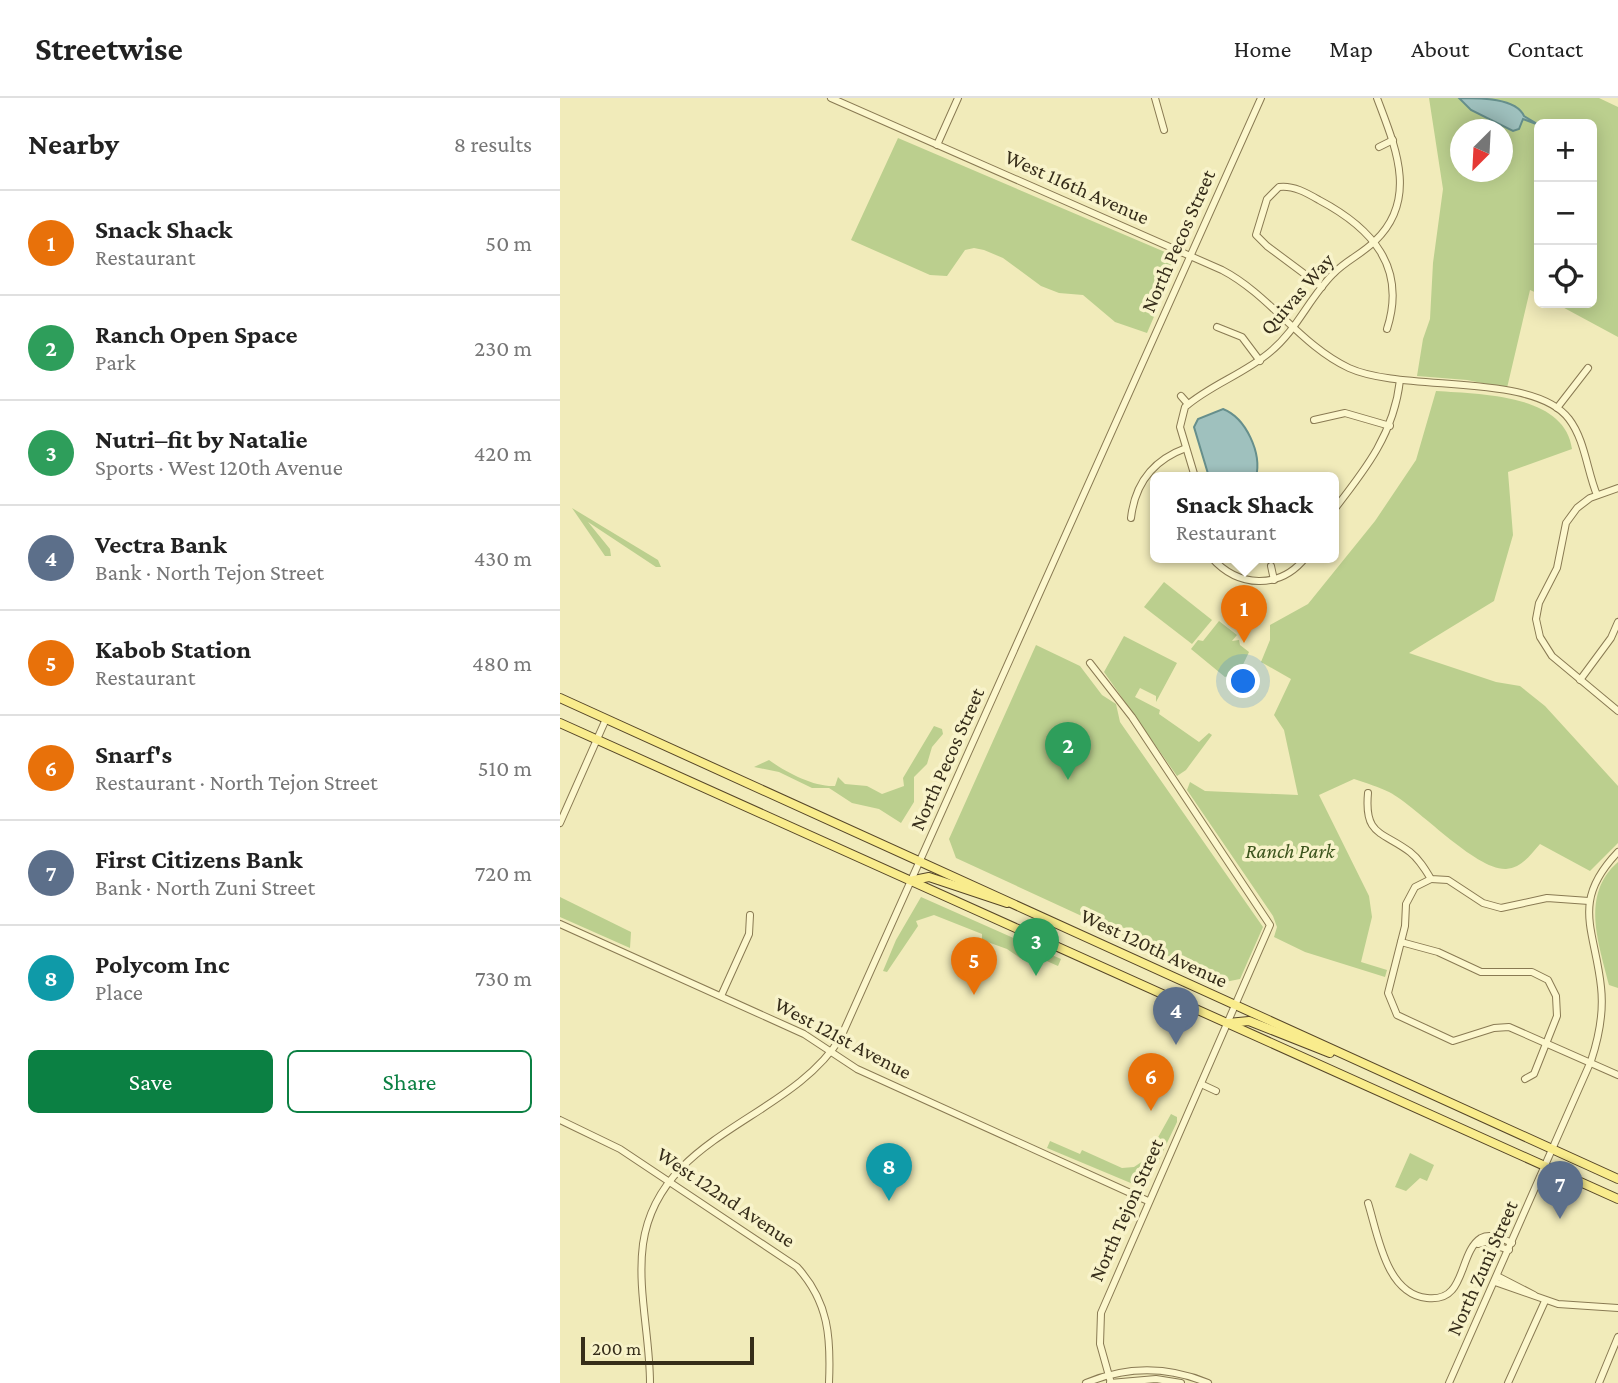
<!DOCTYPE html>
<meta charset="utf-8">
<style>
:root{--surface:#fff;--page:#f2f2f2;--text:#222;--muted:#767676;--line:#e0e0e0;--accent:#0b8043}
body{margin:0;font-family:"Crimson Pro",serif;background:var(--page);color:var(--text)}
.controls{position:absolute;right:21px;top:21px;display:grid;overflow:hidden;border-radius:10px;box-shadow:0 4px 18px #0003}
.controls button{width:63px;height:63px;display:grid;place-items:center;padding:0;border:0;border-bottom:2px solid var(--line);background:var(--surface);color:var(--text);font:35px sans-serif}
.compass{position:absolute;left:890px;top:21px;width:63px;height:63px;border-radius:50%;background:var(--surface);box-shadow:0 4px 18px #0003;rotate:204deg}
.scale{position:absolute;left:21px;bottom:18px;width:173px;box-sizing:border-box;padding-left:7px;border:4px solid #362d1a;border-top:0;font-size:19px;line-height:24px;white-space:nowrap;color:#362d1a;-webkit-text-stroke:5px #f8f3ca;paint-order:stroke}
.you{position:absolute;left:684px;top:584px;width:24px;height:24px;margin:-18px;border:5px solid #fff;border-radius:50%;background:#1a73e8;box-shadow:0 0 0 10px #1a73e833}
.badge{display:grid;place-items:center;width:46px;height:46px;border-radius:50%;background:var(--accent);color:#fff;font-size:23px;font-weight:700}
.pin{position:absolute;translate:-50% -58px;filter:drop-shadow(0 2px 4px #0008)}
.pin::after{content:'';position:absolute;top:37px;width:24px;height:21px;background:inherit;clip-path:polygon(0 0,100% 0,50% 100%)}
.popup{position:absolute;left:590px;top:374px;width:189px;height:91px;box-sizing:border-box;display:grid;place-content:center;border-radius:10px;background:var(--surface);filter:drop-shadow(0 2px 5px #0005);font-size:23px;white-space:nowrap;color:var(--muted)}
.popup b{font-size:26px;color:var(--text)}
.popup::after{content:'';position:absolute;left:50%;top:100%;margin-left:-14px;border:14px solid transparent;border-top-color:var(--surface)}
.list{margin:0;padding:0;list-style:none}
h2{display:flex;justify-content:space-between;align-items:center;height:91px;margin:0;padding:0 28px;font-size:30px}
h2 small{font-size:23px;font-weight:400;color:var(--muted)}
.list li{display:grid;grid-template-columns:46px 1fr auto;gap:21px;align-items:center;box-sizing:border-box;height:105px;padding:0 28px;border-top:2px solid var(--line)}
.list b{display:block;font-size:26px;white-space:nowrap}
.list p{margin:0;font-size:23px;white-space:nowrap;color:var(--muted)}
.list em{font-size:23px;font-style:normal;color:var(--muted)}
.actions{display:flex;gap:14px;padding:21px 28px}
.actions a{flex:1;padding:16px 0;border:2px solid var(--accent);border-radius:10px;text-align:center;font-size:24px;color:var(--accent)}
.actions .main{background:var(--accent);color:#fff}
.icon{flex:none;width:38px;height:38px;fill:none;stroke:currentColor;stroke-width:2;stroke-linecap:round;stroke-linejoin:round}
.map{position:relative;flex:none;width:1058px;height:1285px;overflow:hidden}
header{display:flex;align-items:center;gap:42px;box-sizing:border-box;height:98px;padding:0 35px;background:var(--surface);border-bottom:2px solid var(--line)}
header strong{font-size:33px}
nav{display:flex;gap:38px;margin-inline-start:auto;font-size:24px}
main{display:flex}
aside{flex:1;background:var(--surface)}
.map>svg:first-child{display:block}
.green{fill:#bbcf8e;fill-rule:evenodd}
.water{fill:#9fc1be;stroke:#668f8c;stroke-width:2}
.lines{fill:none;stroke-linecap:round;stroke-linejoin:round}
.minor-casing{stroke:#897a53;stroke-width:8}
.major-casing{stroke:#564628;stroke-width:10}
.minor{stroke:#fcf7cd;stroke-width:6}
.major{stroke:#f9ec8d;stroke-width:8}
.labels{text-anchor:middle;stroke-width:7;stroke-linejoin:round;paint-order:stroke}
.street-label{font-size:21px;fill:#362d1a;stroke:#f8f3ca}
.park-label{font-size:21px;font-style:italic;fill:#3d551e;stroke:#f8f3ca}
</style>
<header>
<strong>Streetwise</strong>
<nav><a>Home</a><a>Map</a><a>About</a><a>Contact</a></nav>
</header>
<main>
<aside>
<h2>Nearby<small>8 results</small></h2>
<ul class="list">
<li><span class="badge" style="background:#e8710a">1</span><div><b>Snack Shack</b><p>Restaurant</p></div><em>50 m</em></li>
<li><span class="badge" style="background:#2e9e5b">2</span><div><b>Ranch Open Space</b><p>Park</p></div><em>230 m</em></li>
<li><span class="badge" style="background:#2e9e5b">3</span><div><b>Nutri–fit by Natalie</b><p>Sports · West 120th Avenue</p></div><em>420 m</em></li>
<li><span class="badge" style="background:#5c6f8a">4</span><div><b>Vectra Bank</b><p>Bank · North Tejon Street</p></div><em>430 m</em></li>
<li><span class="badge" style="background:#e8710a">5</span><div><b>Kabob Station</b><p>Restaurant</p></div><em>480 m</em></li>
<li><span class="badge" style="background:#e8710a">6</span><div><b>Snarf's</b><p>Restaurant · North Tejon Street</p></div><em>510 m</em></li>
<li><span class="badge" style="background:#5c6f8a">7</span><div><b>First Citizens Bank</b><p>Bank · North Zuni Street</p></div><em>720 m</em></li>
<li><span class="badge" style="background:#0f9aa8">8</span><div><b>Polycom Inc</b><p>Place</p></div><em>730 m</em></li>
</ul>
<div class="actions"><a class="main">Save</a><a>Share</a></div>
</aside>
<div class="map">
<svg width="1058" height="1285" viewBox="0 0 1058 1285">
<rect width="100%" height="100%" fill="#f1ebba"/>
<g class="green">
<path d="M869,0H1039L1058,9V239L995,205H1032V26H979V196L970,192L947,290L907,282L857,278L863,241L870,221L873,165L883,91ZM900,32H942V74H900Z"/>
<path d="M338,40L619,160L587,235L555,224L523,197L499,195L481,188L443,160L424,152L414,150L405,152L387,178L370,177L291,142Z"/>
<path d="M876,293C920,296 1005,296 1012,351L948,374L953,437L934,503L849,555L936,584L960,588L985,608L1058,688V745L1030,773L980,746C971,756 962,770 946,771C915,772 859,710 829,694C819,689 806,685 794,681L759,697L809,798L812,819L801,864L827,872L825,879L745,854L714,839L717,829L713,818L627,692L630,684L645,693L738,697L724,632L714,617L731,581L701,564L710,542V527L748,506L815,423L856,362Z"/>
<path d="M12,410L98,462L101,469H96L28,424L50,451L51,458H45Z"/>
<path d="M604,484L652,522L632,546L584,509Z"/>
<path d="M659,523L677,537L672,543L679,542L680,547L689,554L679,575L665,579L631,551L638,542L643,543Z"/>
<path d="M564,538L617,565L596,604V598L580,590L575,599L600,612L599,616L639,644L649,635L652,637L626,672L617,678L544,574Z"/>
<path d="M476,547L520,568L542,597L556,606L560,624L703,829L680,881L665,884L396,760L389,741Z"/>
<path d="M374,628L382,631L383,636L372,649L367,666L354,679V704L341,725L319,711L292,705L269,690H252L219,674L194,669L209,662C227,675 254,689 275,688L278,679L285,686L307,688L322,696L344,688L343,680Z"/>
<path d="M1058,764V890L1049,887C1039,845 1020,797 1058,764Z"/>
<path d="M0,799L71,834L70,850L0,819Z"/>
<path d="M361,799L501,861L498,868L473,857L463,862L447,851L422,842V836L374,817L356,823L358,828L327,874L323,873L336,842Z"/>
<path d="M611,1016L617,1019V1024L585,1091L487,1050L490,1043L520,1056L522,1052L562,1070L574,1069L586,1061Z"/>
<path d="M850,1055L874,1067L867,1083L860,1080L846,1093L835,1089Z"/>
</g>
<g class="water">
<path d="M899,0C921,0 956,0 964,18L979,27L963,21L959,31L953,33L911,12Z"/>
<path d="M663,311C686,320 702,355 696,379H649L634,329L638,321Z"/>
</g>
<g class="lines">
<g class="minor-casing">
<g id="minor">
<path d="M271,0L662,172C710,197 740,247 789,270C844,295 974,274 1009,321C1025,342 1027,373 1037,397"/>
<path d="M595,0L604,32"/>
<path d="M377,47L398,0"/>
<path d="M819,49L833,42"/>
<path d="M762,189L707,148L696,137L707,101L719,89C733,87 747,95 759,102C812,130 847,169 827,231"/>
<path d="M657,229L682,239L700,263"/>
<path d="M621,298L628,306"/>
<path d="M997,310L1028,270"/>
<path d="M754,322L785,315L830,328"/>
<path d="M635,379L620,329L625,309C650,287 684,276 710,254C737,232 749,200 773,176C785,163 802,156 815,143C859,101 835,48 817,0"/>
<path d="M1058,390L1030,400L1017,410L1006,425L997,470L979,505L976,521L980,539L992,558L1058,613"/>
<path d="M773,413C805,372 834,336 840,282"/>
<path d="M571,420C575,385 593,362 626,350"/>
<path d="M651,459C678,490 720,492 746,459"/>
<path d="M711,468L714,482"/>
<path d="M530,565L572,619L710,827L541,1215L540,1246L551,1285"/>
<path d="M1020,582L1051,540L1058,524"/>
<path d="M808,695C804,738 822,733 850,754C859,761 865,771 871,781L888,782L923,805L941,810L987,800L1029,803"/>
<path d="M0,725L46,621"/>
<path d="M871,781L855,789L846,806L845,828L828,895L837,917L893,943L934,930L949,929L1058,977"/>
<path d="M0,826L244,936L297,971L588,1103"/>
<path d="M841,844L878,854L921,874H972L988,882L996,898L997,918L974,976L965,981"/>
<path d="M161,898L189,836L190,817"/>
<path d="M641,986L656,993"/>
<path d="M0,1022L60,1051L237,1169C269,1204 271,1240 269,1285"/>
<path d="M808,1105C818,1137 826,1196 867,1200C876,1201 886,1199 892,1192C904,1179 905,1150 921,1140C931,1135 943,1141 952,1145"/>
<path d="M918,1146L925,1144L949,1152"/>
<path d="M937,1178L974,1197"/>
<path d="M935,1184L998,1206L1058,1210"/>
<path d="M90,1285C90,1239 77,1191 83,1146C99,1035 229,1023 281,939L701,0"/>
<path d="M526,1285C567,1268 607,1268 648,1285"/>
<path d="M550,1285L596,1281L621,1285"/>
<path d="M889,1285L1031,963C1039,939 1044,915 1041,889C1035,831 1010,804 1058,754"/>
<path d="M948,1285L985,1203"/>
<path d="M1039,1285L1058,1239"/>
</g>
</g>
<g class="major-casing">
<g id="major">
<path d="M0,600L1058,1081"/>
<path d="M0,625L1058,1101"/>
<path d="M354,782L369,779L447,805"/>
<path d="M668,925L689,923L770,955"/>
</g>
</g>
<use href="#minor" class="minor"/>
<use href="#major" class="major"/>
</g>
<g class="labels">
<g class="street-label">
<text transform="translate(517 89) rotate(24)" y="7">West 116th Avenue</text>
<text transform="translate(618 143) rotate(-66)" y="7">North Pecos Street</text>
<text transform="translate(737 196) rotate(-49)" y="7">Quivas Way</text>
<text transform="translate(387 661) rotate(-66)" y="7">North Pecos Street</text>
<text transform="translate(594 850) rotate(25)" y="7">West 120th Avenue</text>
<text transform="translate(283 940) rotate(28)" y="7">West 121st Avenue</text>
<text transform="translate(166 1099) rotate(34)" y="7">West 122nd Avenue</text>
<text transform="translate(566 1112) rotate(-66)" y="7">North Tejon Street</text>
<text transform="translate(922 1170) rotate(-66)" y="7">North Zuni Street</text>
</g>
<g class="park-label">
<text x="730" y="760">Ranch Park</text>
</g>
</g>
</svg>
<div class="controls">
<button>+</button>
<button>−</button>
<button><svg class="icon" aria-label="locate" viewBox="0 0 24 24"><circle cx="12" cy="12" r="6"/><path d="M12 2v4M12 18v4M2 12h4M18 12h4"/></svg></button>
</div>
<svg class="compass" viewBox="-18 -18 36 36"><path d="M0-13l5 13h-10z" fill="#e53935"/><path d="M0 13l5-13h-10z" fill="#767676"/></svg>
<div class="scale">200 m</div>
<div class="you"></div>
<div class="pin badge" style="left:684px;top:545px;background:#e8710a">1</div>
<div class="popup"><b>Snack Shack</b>Restaurant</div>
<div class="pin badge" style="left:508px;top:682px;background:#2e9e5b">2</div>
<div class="pin badge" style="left:476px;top:878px;background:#2e9e5b">3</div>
<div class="pin badge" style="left:616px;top:947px;background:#5c6f8a">4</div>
<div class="pin badge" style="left:414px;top:897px;background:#e8710a">5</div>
<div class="pin badge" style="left:591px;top:1013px;background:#e8710a">6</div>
<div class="pin badge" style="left:1000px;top:1121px;background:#5c6f8a">7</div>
<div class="pin badge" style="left:329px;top:1103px;background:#0f9aa8">8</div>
</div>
</main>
